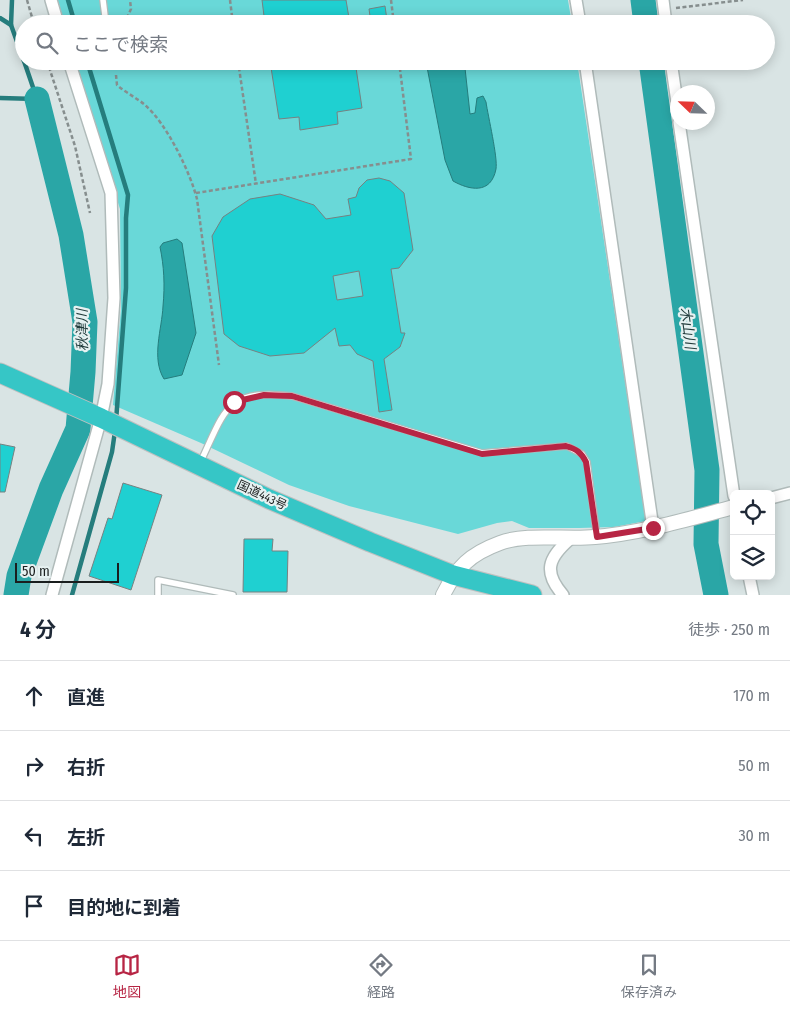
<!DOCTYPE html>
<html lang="ja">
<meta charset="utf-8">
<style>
:root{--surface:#fff;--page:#f6f6f7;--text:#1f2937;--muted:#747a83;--line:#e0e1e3;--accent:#b72544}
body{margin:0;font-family:"Fira Sans Condensed","Noto Sans JP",sans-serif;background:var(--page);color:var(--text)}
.controls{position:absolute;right:15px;bottom:15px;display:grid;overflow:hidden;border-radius:8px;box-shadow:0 2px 12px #0003}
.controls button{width:45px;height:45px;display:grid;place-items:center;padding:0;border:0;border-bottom:1px solid var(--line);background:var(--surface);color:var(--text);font:25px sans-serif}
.compass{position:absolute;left:670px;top:85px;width:45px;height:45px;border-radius:50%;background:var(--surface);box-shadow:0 2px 12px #0003;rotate:293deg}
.scale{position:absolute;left:15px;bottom:12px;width:104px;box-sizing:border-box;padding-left:5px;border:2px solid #1a1e1e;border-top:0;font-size:14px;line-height:18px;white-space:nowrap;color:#1a1e1e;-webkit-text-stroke:4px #e6f1f1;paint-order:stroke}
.stop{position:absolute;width:15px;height:15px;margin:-11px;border:4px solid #b72544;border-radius:50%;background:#fff}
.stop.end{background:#b72544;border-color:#fff;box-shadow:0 1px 5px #0008}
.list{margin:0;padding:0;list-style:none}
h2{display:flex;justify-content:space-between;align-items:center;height:65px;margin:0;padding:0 20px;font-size:21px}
h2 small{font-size:16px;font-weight:400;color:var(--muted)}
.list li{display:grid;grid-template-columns:32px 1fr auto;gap:15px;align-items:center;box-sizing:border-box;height:70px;padding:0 20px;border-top:1px solid var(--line)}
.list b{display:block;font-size:19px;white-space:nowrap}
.list em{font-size:16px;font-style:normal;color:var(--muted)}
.icon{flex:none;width:28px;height:28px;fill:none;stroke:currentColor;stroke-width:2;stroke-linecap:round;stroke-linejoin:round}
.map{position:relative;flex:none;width:790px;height:595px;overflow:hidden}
.search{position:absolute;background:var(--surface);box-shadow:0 2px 12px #0003;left:15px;right:15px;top:15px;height:55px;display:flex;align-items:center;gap:12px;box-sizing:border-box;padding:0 18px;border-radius:28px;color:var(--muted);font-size:19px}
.sheet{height:345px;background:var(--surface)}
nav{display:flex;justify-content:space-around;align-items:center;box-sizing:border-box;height:70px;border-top:1px solid var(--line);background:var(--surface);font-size:14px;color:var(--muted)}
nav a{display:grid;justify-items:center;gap:2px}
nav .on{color:var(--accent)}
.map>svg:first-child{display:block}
.green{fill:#69d8d8}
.water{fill:#2aa6a6;stroke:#257d7d}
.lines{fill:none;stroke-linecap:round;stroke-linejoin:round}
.stream{stroke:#257d7d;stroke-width:4.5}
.river{stroke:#2aa6a6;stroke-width:25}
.building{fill:#1fd0d1;stroke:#778181;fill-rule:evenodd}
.service-casing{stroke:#b0bbba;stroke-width:8}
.minor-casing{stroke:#b0bbba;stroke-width:14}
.tertiary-casing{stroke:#b0bbba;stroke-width:16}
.trunk-casing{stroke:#bfc0c0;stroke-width:21}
.path{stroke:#868e8e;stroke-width:2.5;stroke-dasharray:4 2.5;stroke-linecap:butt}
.service{stroke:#fff;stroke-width:5.5}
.minor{stroke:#fff;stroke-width:11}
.tertiary{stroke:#fff;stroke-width:14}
.trunk{stroke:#36c6c6;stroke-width:19}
.route{stroke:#b72544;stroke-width:6}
.labels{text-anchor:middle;stroke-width:4.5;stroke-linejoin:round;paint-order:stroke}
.street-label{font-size:12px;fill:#1a1e1e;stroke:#e6f1f1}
.water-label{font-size:14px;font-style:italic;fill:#223c3c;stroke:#e6f1f1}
</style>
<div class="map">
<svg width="790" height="595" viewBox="0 0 790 595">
<rect width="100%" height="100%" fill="#d9e4e4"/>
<g class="green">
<path d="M54,0H568L572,24H61Z"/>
<path d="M73,61H577L646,521L614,527L579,528H529L512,521L497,523L458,534L349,506L289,485L201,443L113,405L121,309L120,209Z"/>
</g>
<g class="water">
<path d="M430,61H462L465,68L470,114L475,113L477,98L483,96L486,102C488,116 498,158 496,169C491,195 469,190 453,181L445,160L427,67Z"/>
<path d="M177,239L182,243L196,333L182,375L164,379C151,358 162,329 163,306C165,285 164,266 160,247L163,243Z"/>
</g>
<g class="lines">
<g class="stream">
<path d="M12,0L11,25L24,61"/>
<path d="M68,0L75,24"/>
<path d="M0,18L11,25"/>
<path d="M87,61L128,195L126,218V288L116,421"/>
<path d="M0,98L37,99L24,61"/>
<path d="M72,595L112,452L115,431"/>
</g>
<g class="river">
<path d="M643,0L646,24"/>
<path d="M651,61L707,470L706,544L716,595"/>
<path d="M16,595L19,576L51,489L78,429L83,372L85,322L71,235L37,99"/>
</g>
</g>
<g class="building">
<path d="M262,0H346L350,24H265Z"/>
<path d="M385,6L387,20L371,23L369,9Z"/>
<path d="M270,61H355L362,108L337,112L338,124L300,130L299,117L279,119Z"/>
<path d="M379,178L390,181L404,193L413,250L399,268L391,269L401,333H405L400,347L384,359L392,410L379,412L373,361L357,354L350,345L339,346L335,328L304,353L270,356L239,346L224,334L212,236L223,217L250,199L280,194L314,205L326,219L351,215L348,199L356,197L359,188L367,180ZM359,271L363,296L337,300L333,276Z"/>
<path d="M0,444L15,447L5,492H0Z"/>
<path d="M123,483L162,495L131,590L89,576L108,518L112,519Z"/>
<path d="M244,539H273L272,551H288L287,592H243Z"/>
</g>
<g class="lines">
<g class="service-casing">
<g id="service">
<path d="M103,0L106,24"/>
<path d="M113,61L114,66"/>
<path d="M200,463C225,411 225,388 292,396L482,453L567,446L582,454L587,462L597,537"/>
<path d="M158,595V580L233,595"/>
</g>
</g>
<g class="minor-casing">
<g id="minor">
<path d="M51,0L58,24"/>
<path d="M576,0L580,24"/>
<path d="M663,0L666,24"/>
<path d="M585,61L653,528"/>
<path d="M671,61L678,109"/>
<path d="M679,122L734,496"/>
<path d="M771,498L790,493"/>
<path d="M749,576L753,595"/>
<path d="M52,595L101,418L108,384L114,298L111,193L69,61"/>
<path d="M563,595C543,572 548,558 570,539"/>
</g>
</g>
<g class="tertiary-casing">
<path id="tertiary" d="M443,595C457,567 470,554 500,543C526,533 567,540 595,537C642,533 688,519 734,507"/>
</g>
<g class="trunk-casing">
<path id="trunk" d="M0,373L101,418L269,499L370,542L453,575L532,595"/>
</g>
<g class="path">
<path d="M27,0L34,24"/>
<path d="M230,0L233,24"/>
<path d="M391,0L394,24"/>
<path d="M676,8L743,0"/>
<path d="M124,24L131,9L130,0"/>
<path d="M47,61L75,146L90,213"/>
<path d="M238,61L256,184"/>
<path d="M116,75L117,85C126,93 137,98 145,105C167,124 190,172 197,199L219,365"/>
<path d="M196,193L411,159L399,61"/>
</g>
<use href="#service" class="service"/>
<use href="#minor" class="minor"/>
<use href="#tertiary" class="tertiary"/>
<use href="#trunk" class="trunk"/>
</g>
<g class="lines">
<path class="route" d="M234,402L264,395L292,396L482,454L566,446C576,449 581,452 586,462L597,537L653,528"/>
</g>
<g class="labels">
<g class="street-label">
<text transform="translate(262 495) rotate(25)" y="4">国道443号</text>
</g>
<g class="water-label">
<text transform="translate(688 328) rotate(82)" y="5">木山川</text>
<text transform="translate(82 330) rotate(-91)" y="5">秋津川</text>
</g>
</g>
</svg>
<div class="controls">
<button><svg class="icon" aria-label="locate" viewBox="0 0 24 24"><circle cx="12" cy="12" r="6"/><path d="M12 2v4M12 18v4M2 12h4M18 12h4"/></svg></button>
<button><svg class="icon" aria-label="layers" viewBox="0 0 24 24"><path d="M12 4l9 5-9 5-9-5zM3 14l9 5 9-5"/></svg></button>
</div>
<svg class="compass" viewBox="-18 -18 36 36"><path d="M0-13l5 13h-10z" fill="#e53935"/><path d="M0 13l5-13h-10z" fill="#747a83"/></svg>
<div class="scale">50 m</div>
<div class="stop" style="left:234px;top:402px"></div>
<div class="stop end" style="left:653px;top:528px"></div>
<div class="search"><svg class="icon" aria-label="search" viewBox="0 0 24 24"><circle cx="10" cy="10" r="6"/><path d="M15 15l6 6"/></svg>ここで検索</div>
</div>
<section class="sheet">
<h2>4 分<small>徒歩 · 250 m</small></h2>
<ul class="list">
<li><svg class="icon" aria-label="ahead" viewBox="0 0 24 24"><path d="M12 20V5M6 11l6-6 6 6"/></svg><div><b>直進</b></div><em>170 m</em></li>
<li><svg class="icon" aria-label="right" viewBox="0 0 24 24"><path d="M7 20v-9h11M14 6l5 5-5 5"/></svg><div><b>右折</b></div><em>50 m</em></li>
<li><svg class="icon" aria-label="left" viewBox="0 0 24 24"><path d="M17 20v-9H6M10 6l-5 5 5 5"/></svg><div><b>左折</b></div><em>30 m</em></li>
<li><svg class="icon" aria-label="arrive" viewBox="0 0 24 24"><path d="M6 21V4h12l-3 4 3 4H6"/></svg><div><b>目的地に到着</b></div></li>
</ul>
</section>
<nav>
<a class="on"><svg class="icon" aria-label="map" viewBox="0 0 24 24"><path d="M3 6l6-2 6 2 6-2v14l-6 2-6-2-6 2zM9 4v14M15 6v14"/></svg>地図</a>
<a><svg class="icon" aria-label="directions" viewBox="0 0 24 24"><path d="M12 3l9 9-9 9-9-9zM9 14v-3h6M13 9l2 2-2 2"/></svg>経路</a>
<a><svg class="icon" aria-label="saved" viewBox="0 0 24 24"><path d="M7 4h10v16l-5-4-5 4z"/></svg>保存済み</a>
</nav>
